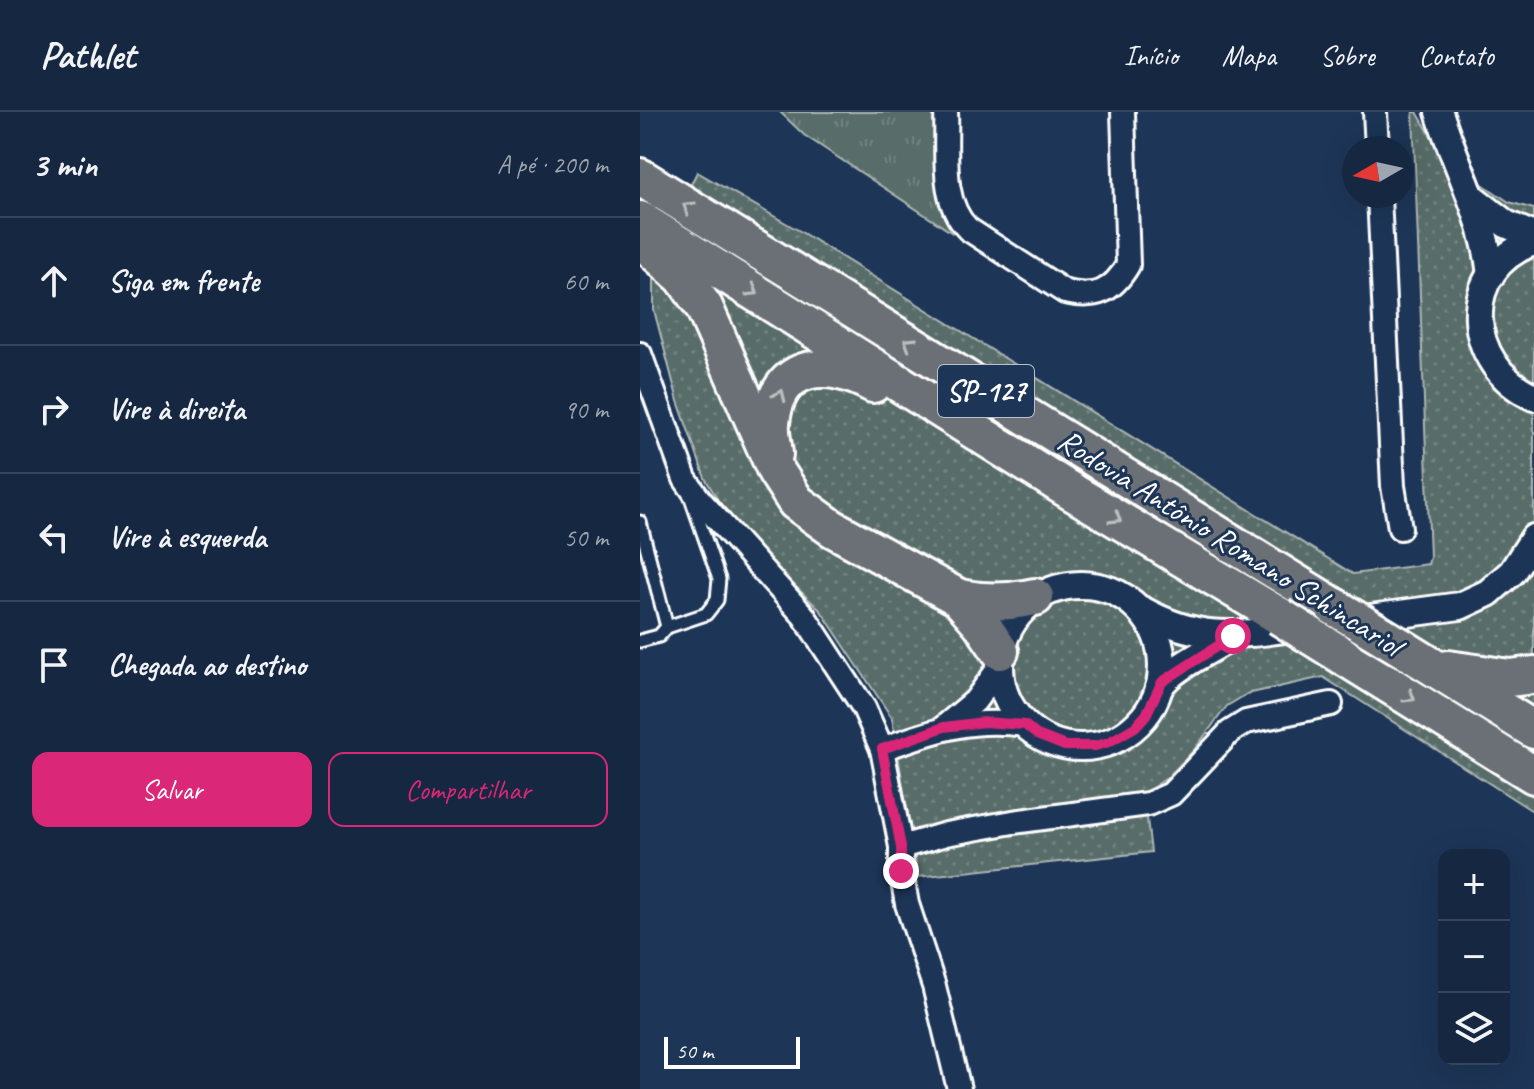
<!DOCTYPE html>
<html lang="pt">
<meta charset="utf-8">
<style>
:root{--surface:#162841;--page:#23344c;--text:#f1f3f6;--muted:#9ea6b1;--line:#35445a;--accent:#db2777}
body{margin:0;font-family:Caveat,sans-serif;background:var(--page);color:var(--text)}
.controls{position:absolute;right:24px;bottom:24px;display:grid;overflow:hidden;border-radius:16px;box-shadow:0 8px 32px #0002}
.controls button{width:72px;height:72px;display:grid;place-items:center;padding:0;border:0;border-bottom:2px solid var(--line);background:var(--surface);color:var(--text);font:40px sans-serif}
.compass{position:absolute;left:702px;top:24px;width:72px;height:72px;border-radius:50%;background:var(--surface);box-shadow:0 8px 32px #0002;rotate:261deg}
.scale{position:absolute;left:24px;bottom:20px;width:136px;box-sizing:border-box;padding-left:8px;border:4px solid #fff;border-top:0;font-size:22px;line-height:28px;white-space:nowrap;color:#fff;-webkit-text-stroke:6px #1d3557;paint-order:stroke}
.stop{position:absolute;width:24px;height:24px;margin:-18px;border:6px solid #db2777;border-radius:50%;background:#fff}
.stop.end{background:#db2777;border-color:#fff;box-shadow:0 2px 8px #0008}
.list{margin:0;padding:0;list-style:none}
h2{display:flex;justify-content:space-between;align-items:center;height:104px;margin:0;padding:0 32px;font-size:34px}
h2 small{font-size:26px;font-weight:400;color:var(--muted)}
.list li{display:grid;grid-template-columns:52px 1fr auto;gap:24px;align-items:center;box-sizing:border-box;height:128px;padding:0 32px;border-top:2px solid var(--line)}
.list b{display:block;font-size:30px;white-space:nowrap}
.list em{font-size:26px;font-style:normal;color:var(--muted)}
.actions{display:flex;gap:16px;padding:24px 32px}
.actions a{flex:1;padding:18px 0;border:2px solid var(--accent);border-radius:16px;text-align:center;font-size:28px;color:var(--accent)}
.actions .main{background:var(--accent);color:#fff}
.icon{flex:none;width:44px;height:44px;fill:none;stroke:currentColor;stroke-width:2;stroke-linecap:round;stroke-linejoin:round}
.map{position:relative;flex:none;width:894px;height:977px;overflow:hidden}
header{display:flex;align-items:center;gap:48px;box-sizing:border-box;height:112px;padding:0 40px;background:var(--surface);border-bottom:2px solid var(--line)}
header strong{font-size:38px}
nav{display:flex;gap:44px;margin-inline-start:auto;font-size:28px}
main{display:flex}
aside{flex:1;background:var(--surface)}
.map>svg:first-child{display:block}
.grass{fill:url(#grass-dots);stroke:#acb6b4;stroke-width:2}
.park{fill:url(#park-tufts);stroke:#acb6b4;stroke-width:2}
.lines{fill:none;stroke-linecap:round;stroke-linejoin:round}
.service-casing{stroke:#fff;stroke-width:17}
.minor-casing{stroke:#fff;stroke-width:28}
.tertiary-casing{stroke:#fff;stroke-width:32}
.trunk-casing{stroke:#fff;stroke-width:42}
.service{stroke:#1d3557;stroke-width:11}
.minor{stroke:#1d3557;stroke-width:22}
.tertiary{stroke:#1d3557;stroke-width:26}
.trunk{stroke:#6b7074;stroke-width:36}
.trunk-bridge-casing{stroke:#fff;stroke-width:42;stroke-linecap:butt}
.trunk-bridge{stroke:#6b7074;stroke-width:36}
.oneway{stroke:#bcbfc0}
.route{stroke:#db2777;stroke-width:10}
.labels{text-anchor:middle;stroke-width:6;stroke-linejoin:round;paint-order:stroke}
.shield{fill:#1d3557;stroke:#bbc2cd;stroke-width:2}
.shield-label{font-size:30px;font-weight:bold;fill:#fff}
.street-label{font-size:32px;fill:#fff;stroke:#1d3557}
</style>
<header>
<strong>Pathlet</strong>
<nav><a>Início</a><a>Mapa</a><a>Sobre</a><a>Contato</a></nav>
</header>
<main>
<aside>
<h2>3 min<small>A pé · 200 m</small></h2>
<ul class="list">
<li><svg class="icon" aria-label="ahead" viewBox="0 0 24 24"><path d="M12 20V5M6 11l6-6 6 6"/></svg><div><b>Siga em frente</b></div><em>60 m</em></li>
<li><svg class="icon" aria-label="right" viewBox="0 0 24 24"><path d="M7 20v-9h11M14 6l5 5-5 5"/></svg><div><b>Vire à direita</b></div><em>90 m</em></li>
<li><svg class="icon" aria-label="left" viewBox="0 0 24 24"><path d="M17 20v-9H6M10 6l-5 5 5 5"/></svg><div><b>Vire à esquerda</b></div><em>50 m</em></li>
<li><svg class="icon" aria-label="arrive" viewBox="0 0 24 24"><path d="M6 21V4h12l-3 4 3 4H6"/></svg><div><b>Chegada ao destino</b></div></li>
</ul>
<div class="actions"><a class="main">Salvar</a><a>Compartilhar</a></div>
</aside>
<div class="map">
<svg width="894" height="977" viewBox="0 0 894 977">
<defs>
<pattern id="grass-dots" width="8" height="8" patternUnits="userSpaceOnUse" patternTransform="scale(2)"><rect width="8" height="8" fill="#596d69"/><path d="M2 2h.1M6 6h.1" fill="none" stroke="#728380" stroke-width="1.8" stroke-linecap="round"/></pattern>
<pattern id="park-tufts" width="24" height="20" patternUnits="userSpaceOnUse" patternTransform="scale(2)"><rect width="24" height="20" fill="#596d69"/><path d="M3 7l-1-3M5 7V3M7 7l1-3M15 17l-1-3M17 17v-4M19 17l1-3" fill="none" stroke="#728380"/></pattern>
</defs>
<rect width="100%" height="100%" fill="#1d3557"/>
<filter id="ink" filterUnits="userSpaceOnUse"><feTurbulence type="fractalNoise" baseFrequency=".0125" numOctaves="2"/><feDisplacementMap in="SourceGraphic" scale="16" xChannelSelector="R" yChannelSelector="G"/><feConvolveMatrix kernelMatrix="1 2 1 2 8 2 1 2 1" color-interpolation-filters="sRGB"/></filter>
<g filter="url(#ink)">
<path class="grass" d="M773,0H777L804,46L869,90L894,97V700L683,565L607,582L587,594L554,638L527,666L504,681L511,740L278,765L252,606L181,499L94,415L65,366L38,289L14,198V149L57,60L158,118L713,462L788,452L790,445Z"/>
<path class="park" d="M140,0H295L301,88L311,120L164,23Z"/>
<g class="lines">
<g class="service-casing">
<g id="service">
<path d="M0,410L27,515"/>
<path d="M0,529L19,524L27,515L66,502L77,488L79,467L51,386"/>
</g>
</g>
<g class="minor-casing">
<g id="minor">
<path d="M306,0C308,37 299,89 328,117L425,180C456,187 472,180 488,153L483,0"/>
<path d="M735,0L737,36"/>
<path d="M739,84L753,374L760,416"/>
<path d="M0,242L45,367L59,387L164,504L224,596L242,637L261,735V759L267,792L294,874L319,977"/>
<path d="M305,614L335,589L359,556"/>
<path d="M242,637C293,619 329,605 385,613"/>
<path d="M261,735L306,722L373,710L508,692L531,682L590,620L606,610L691,592"/>
</g>
</g>
<g class="tertiary-casing">
<g id="tertiary">
<path d="M799,0C816,55 845,105 851,163"/>
<path d="M834,87L866,112L894,124"/>
<path d="M894,130C817,156 824,254 894,285"/>
<circle cx="441" cy="554" r="81"/>
<path d="M502,498C561,531 598,523 661,515"/>
<path d="M708,509L820,494L848,481L872,460L894,426"/>
<path d="M519,576C529,557 574,536 593,524"/>
</g>
</g>
<g class="trunk-casing">
<g id="trunk">
<path d="M0,65L693,494"/>
<path d="M0,108L424,375L639,504"/>
<path d="M7,133L43,165L64,195L136,359L156,390L192,416L319,486L341,511L360,539"/>
<path d="M134,342C133,332 130,321 131,311C137,249 188,247 233,272"/>
<path d="M319,486C345,491 369,491 395,485"/>
<path d="M761,535L894,618"/>
<path d="M703,544L894,663"/>
<path d="M808,557L870,566L894,563"/>
</g>
</g>
<use href="#service" class="service"/>
<use href="#minor" class="minor"/>
<use href="#tertiary" class="tertiary"/>
<use href="#trunk" class="trunk"/>
<g class="trunk-bridge-casing">
<g id="trunk-bridge">
<path d="M693,494L761,535"/>
<path d="M639,504L703,544"/>
</g>
</g>
<use href="#trunk-bridge" class="trunk-bridge"/>
</g>
<defs><path id="oneway-chevron" d="M-2-3.5L2.5 0L-2 3.5" fill="none" stroke-width="1.6" stroke-linecap="round" stroke-linejoin="round" transform="scale(2)"/></defs>
<g class="oneway">
<use href="#oneway-chevron" transform="translate(48 95) rotate(-148)"/>
<use href="#oneway-chevron" transform="translate(113 179) rotate(32)"/>
<use href="#oneway-chevron" transform="translate(269 231) rotate(-148)"/>
<use href="#oneway-chevron" transform="translate(140 283) rotate(-66)"/>
<use href="#oneway-chevron" transform="translate(476 406) rotate(31)"/>
<use href="#oneway-chevron" transform="translate(770 585) rotate(32)"/>
</g>
</g>
<g class="lines" filter="url(#ink)">
<path class="route" d="M261,759V735L242,637L304,615L344,610L385,613L397,623L425,634H455L469,630L495,615L506,603L522,570L593,524"/>
</g>
<g class="labels">
<rect class="shield" x="298" y="253" width="96" height="52" rx="6"/>
<g class="shield-label">
<text x="346" y="289">SP-127</text>
</g>
<g class="street-label">
<text transform="translate(590 430) rotate(32)" y="11">Rodovia Antônio Romano Schincariol</text>
</g>
</g>
</svg>
<div class="controls">
<button>+</button>
<button>−</button>
<button><svg class="icon" aria-label="layers" viewBox="0 0 24 24"><path d="M12 4l9 5-9 5-9-5zM3 14l9 5 9-5"/></svg></button>
</div>
<svg class="compass" viewBox="-18 -18 36 36"><path d="M0-13l5 13h-10z" fill="#e53935"/><path d="M0 13l5-13h-10z" fill="#9ea6b1"/></svg>
<div class="scale">50 m</div>
<div class="stop" style="left:593px;top:524px"></div>
<div class="stop end" style="left:261px;top:759px"></div>
</div>
</main>
